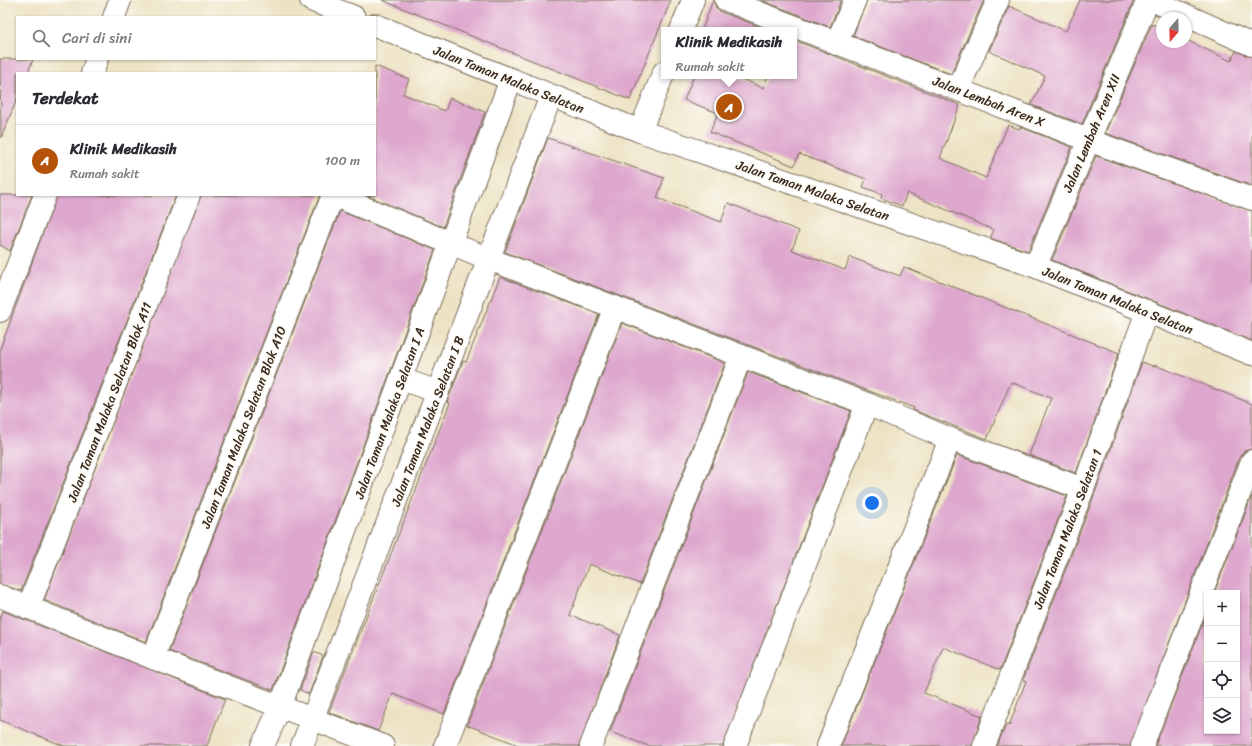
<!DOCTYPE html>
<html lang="id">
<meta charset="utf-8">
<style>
:root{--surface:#fff;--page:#f7f7f7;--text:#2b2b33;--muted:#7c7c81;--line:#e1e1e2;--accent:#b45309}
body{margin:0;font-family:Sriracha,sans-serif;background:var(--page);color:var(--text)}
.controls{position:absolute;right:12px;bottom:12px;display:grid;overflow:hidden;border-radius:0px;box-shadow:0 1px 3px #0004}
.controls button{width:36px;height:36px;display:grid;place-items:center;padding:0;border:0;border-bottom:1px solid var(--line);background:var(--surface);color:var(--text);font:20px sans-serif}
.compass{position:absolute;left:1156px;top:12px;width:36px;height:36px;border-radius:50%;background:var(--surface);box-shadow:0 1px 3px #0004;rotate:199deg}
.you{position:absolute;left:872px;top:503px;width:14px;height:14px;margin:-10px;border:3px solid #fff;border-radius:50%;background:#1a73e8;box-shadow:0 0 0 6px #1a73e833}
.badge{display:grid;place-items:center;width:26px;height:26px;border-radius:50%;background:var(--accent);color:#fff;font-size:13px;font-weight:700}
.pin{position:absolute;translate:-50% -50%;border:2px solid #fff;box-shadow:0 1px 4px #0006}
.popup{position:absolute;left:661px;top:27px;width:136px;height:52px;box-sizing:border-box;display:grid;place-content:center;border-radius:0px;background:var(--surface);filter:drop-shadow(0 1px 3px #0005);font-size:13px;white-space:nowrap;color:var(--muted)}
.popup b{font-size:15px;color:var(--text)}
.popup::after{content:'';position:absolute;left:50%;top:100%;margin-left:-8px;border:8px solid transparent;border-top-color:var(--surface)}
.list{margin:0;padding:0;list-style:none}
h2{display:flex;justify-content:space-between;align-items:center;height:52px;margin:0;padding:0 16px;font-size:17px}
h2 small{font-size:13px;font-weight:400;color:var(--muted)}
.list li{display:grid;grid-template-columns:26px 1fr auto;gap:12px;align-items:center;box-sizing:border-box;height:72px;padding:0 16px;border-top:1px solid var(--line)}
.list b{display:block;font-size:15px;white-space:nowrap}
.list p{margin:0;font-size:13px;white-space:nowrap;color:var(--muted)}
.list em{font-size:13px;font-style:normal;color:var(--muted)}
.icon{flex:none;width:22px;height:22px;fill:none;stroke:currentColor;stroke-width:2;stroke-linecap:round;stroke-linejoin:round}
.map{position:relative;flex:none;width:1252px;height:746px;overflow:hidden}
.search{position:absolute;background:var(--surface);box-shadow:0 1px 3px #0004;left:16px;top:16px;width:360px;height:44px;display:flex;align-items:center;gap:10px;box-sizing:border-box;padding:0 14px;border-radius:0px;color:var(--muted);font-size:15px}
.panel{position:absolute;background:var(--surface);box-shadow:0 1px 3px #0004;left:16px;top:72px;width:360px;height:124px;border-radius:0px}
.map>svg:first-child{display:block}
.building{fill:#dea7cd}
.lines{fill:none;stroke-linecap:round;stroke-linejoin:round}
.minor-casing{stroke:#796b58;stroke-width:24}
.tertiary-casing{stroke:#796b58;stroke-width:24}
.minor{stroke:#fff;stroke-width:22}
.tertiary{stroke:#fff;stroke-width:22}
.labels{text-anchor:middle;stroke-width:4;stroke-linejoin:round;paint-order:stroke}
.street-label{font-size:13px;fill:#3b2a1e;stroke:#fdfcf7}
</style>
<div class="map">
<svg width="1252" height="746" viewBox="0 0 1252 746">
<rect width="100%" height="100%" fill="#fdfcf7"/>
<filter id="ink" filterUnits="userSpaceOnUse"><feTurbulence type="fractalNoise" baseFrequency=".025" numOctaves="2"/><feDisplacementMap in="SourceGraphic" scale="8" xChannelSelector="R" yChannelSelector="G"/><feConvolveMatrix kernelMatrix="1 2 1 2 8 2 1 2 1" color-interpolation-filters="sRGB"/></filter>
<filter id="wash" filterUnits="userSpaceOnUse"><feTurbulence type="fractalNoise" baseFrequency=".012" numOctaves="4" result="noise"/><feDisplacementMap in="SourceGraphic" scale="16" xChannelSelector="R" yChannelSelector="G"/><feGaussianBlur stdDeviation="0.9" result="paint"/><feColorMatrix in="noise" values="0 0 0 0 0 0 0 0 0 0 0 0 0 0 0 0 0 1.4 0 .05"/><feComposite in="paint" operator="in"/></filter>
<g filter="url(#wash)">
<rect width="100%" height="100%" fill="#ede3c4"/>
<g id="blocks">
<g class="building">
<path d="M382,0H671L630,100Z"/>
<path d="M713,0L716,8L721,12L769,30H702Z"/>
<path d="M761,0H841L830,27Z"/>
<path d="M867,0H984L951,74L853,36Z"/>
<path d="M1080,0H1134L1082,124L1031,105L1045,76L989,51L1009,6L1066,31Z"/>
<path d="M1152,24L1162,28V42H1186V40L1231,61L1236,51L1252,57V186L1105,133Z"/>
<path d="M794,40L960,105L940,158L986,178L1008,125L1019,129L1020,127L1072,147L1028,251L990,238L994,230L907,193L902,206L881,198L882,194L863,187L866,179L799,154L794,166L710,132L718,113L684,100L694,76H735L763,88L768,76H794Z"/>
<path d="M0,59H33L28,73H17V99L1,138Z"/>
<path d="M375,66L409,79L403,94L445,111L450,98L485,112L443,227L366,195H375Z"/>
<path d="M548,138L664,178L657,198L721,222L728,203L799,231L792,250L845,270L850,257L900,276L904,267L1119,353L1076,473L1029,455L1051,398L1011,382L987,439L913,410L914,408L505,252Z"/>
<path d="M1096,156L1252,211V341L1052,260Z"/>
<path d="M0,195H32L10,251L0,245Z"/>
<path d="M57,195H176L21,591L0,584V349Z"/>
<path d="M201,195H320L146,642L44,600Z"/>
<path d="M340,211L435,250L273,690L169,651Z"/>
<path d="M500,277L599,314L444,714L393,694L378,731L329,712L450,403L447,402L463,361L466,362Z"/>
<path d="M622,323L725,363L640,584L589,564L570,615L620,635L579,746H521L467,725Z"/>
<path d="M1142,362L1155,367V365L1252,404V449L1244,451L1240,456L1130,746H997L1006,725L1009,726L1026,681L1023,680L1095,493Z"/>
<path d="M748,372L851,411L723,746H649L610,732Z"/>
<path d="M957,455L1067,496L1000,670L943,647L924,693L982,716L972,746H841Z"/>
<path d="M1252,496V746H1155L1207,612V731H1237V593H1214Z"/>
<path d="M3,611L225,699L207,746H64L0,720V618Z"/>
<path d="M314,652L323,656L309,694L300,690Z"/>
</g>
</g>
</g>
<g filter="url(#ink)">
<use href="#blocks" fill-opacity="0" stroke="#796b58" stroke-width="1"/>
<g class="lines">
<g class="minor-casing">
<g id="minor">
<path d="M726,0L1088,140L1252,199"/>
<path d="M1152,0L1252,45"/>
<path d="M114,17L120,0"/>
<path d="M681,30L693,0"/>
<path d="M836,44L855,0"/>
<path d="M92,73L97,59"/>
<path d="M958,89L998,0"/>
<path d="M640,131L664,72"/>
<path d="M333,195L489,259L867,404L950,439L1083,489"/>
<path d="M1034,266L1039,258L1148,0"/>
<path d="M0,311L45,195"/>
<path d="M401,379L438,392"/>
<path d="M0,596L153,658L383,746"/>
<path d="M28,608L189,195"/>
<path d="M153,658L333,195"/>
<path d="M263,746L280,707L511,79"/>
<path d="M302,746L551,96"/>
<path d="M445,746L615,307"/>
<path d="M591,746L741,356"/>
<path d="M735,746L867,404"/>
<path d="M828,746L950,439"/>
<path d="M984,746L1083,489L1147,311"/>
<path d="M1142,746L1252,461"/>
</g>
</g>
<g class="tertiary-casing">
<g id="tertiary">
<path d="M311,0L354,17"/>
<path d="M375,25L640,131L1034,266L1252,354"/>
</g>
</g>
<use href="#minor" class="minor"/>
<use href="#tertiary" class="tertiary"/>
</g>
</g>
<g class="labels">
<g class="street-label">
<text transform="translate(509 79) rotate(22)" y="5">Jalan Taman Malaka Selatan</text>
<text transform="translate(989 101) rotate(21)" y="5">Jalan Lembah Aren X</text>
<text transform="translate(1091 133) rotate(-67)" y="5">Jalan Lembah Aren XII</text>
<text transform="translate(813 190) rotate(19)" y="5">Jalan Taman Malaka Selatan</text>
<text transform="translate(1118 300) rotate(22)" y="5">Jalan Taman Malaka Selatan</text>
<text transform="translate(109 402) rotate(-69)" y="5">Jalan Taman Malaka Selatan Blok A11</text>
<text transform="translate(389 413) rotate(-70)" y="5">Jalan Taman Malaka Selatan I A</text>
<text transform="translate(427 421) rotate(-69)" y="5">Jalan Taman Malaka Selatan I B</text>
<text transform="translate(243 427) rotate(-69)" y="5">Jalan Taman Malaka Selatan Blok A10</text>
<text transform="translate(1067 529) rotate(-69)" y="5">Jalan Taman Malaka Selatan 1</text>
</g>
</g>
</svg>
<div class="controls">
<button>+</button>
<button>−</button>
<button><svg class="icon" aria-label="locate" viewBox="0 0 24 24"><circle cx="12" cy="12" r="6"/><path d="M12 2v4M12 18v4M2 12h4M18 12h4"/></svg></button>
<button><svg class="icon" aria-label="layers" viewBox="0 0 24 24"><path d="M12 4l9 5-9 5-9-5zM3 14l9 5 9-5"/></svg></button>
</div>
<svg class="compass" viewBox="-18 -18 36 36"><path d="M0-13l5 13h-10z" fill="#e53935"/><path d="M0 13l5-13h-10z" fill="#7c7c81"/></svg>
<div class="you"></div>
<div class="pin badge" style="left:729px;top:107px">A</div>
<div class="popup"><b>Klinik Medikasih</b>Rumah sakit</div>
<div class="search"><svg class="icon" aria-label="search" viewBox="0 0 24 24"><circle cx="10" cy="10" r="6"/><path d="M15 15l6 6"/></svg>Cari di sini</div>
<section class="panel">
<h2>Terdekat<small></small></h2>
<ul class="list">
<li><span class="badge">A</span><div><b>Klinik Medikasih</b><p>Rumah sakit</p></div><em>100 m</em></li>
</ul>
</section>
</div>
